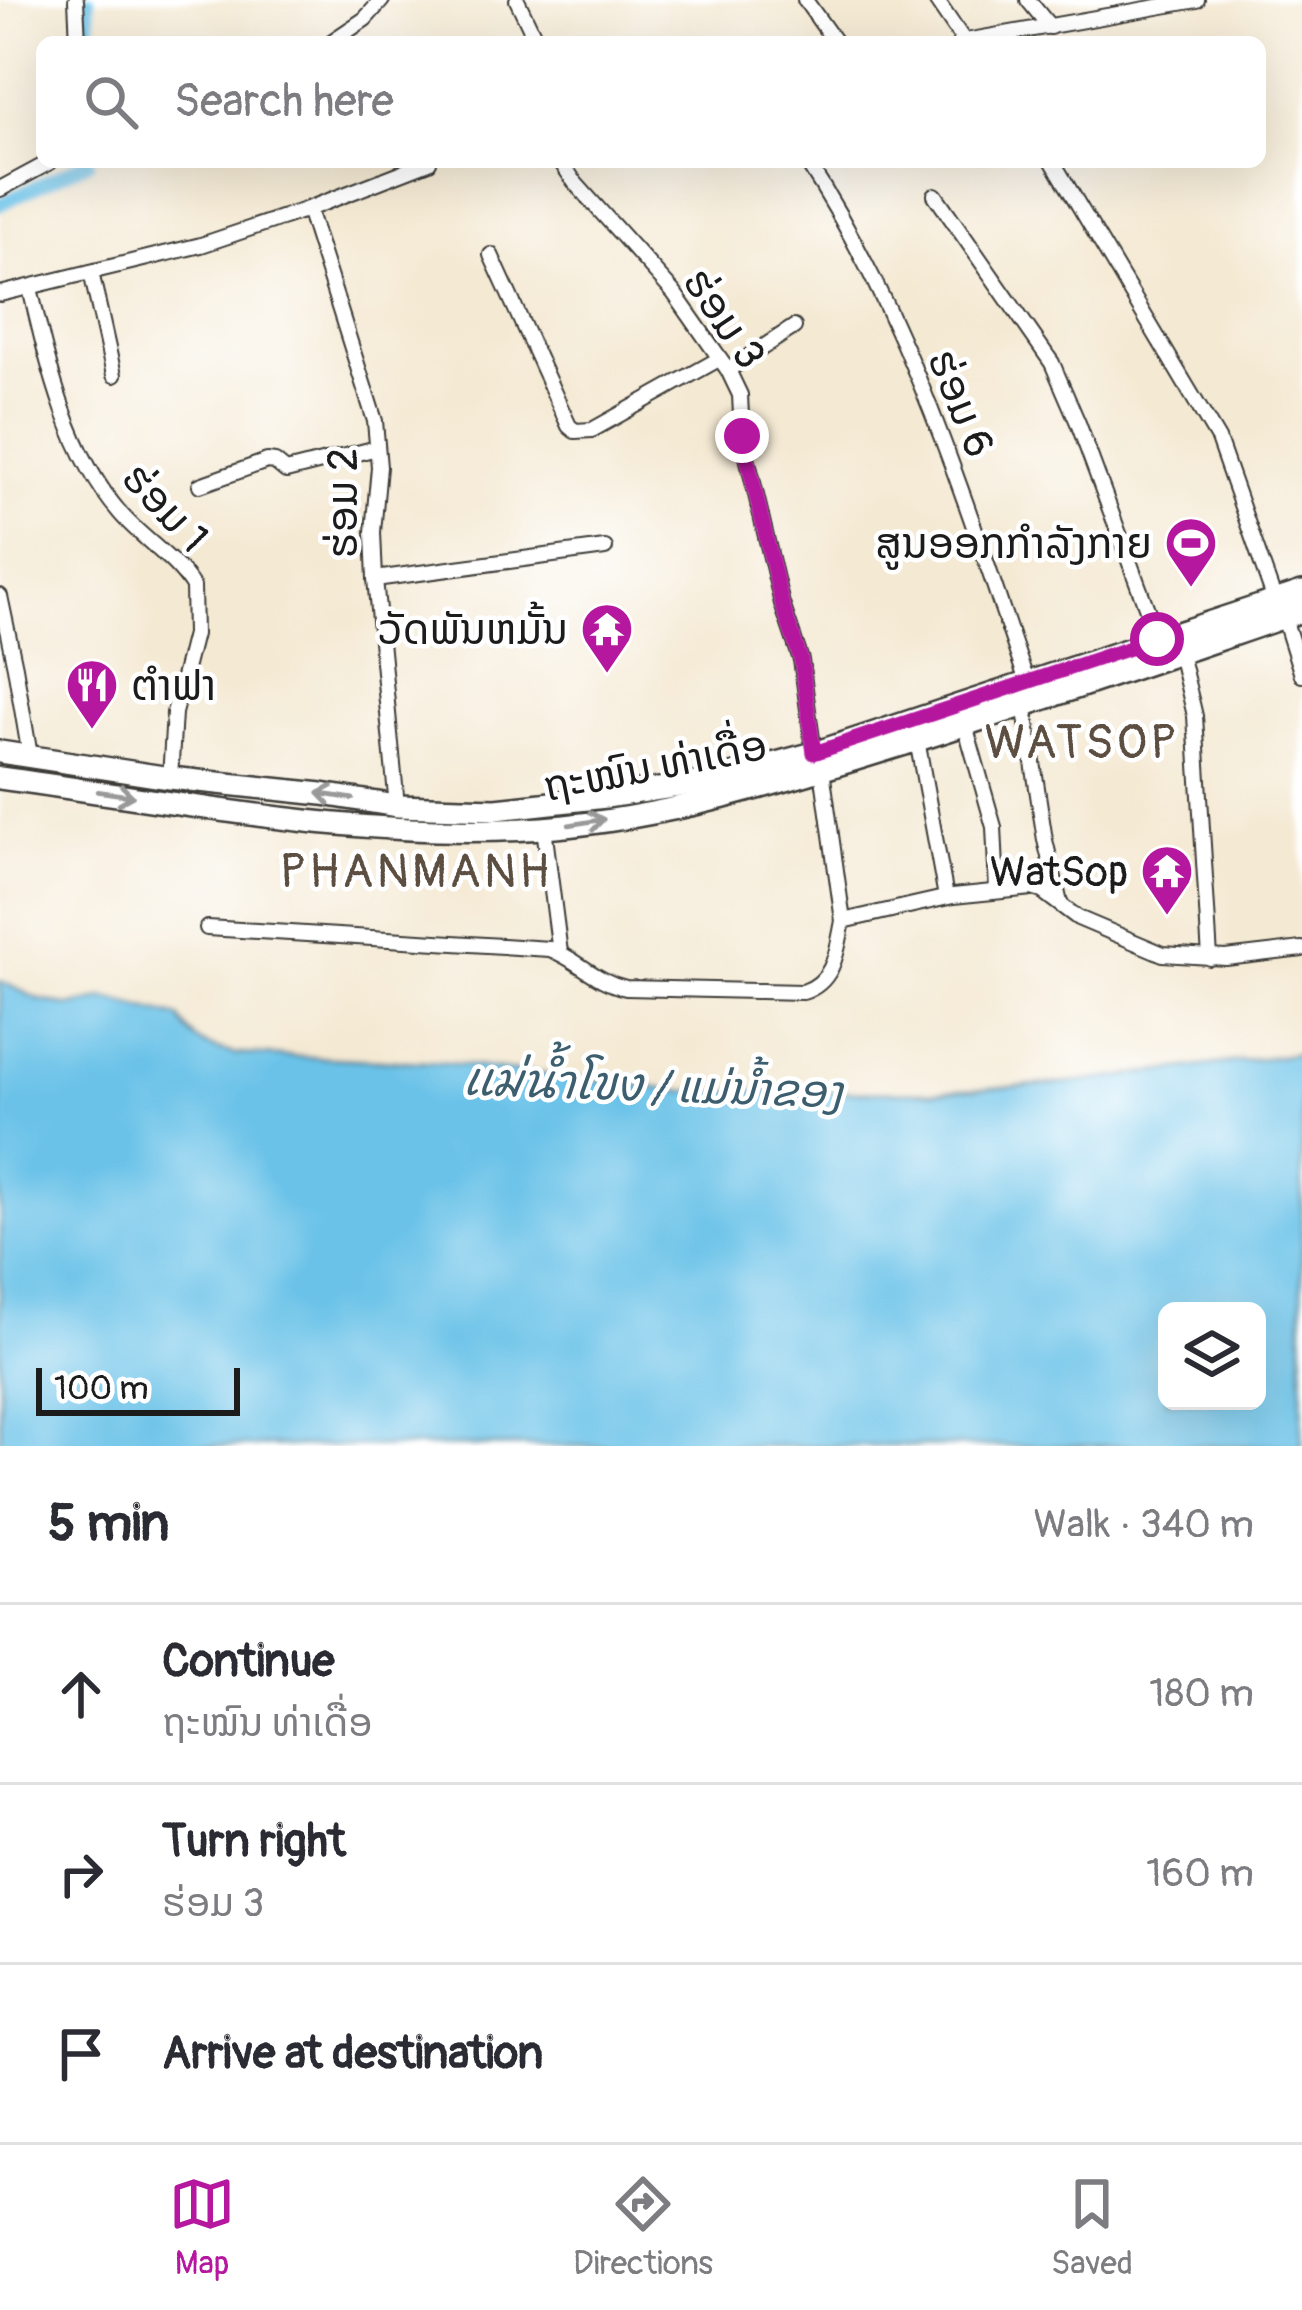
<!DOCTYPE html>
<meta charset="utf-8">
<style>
:root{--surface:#fff;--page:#f7f7f7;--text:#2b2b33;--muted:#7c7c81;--line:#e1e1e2;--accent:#b5179e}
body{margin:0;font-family:Pangolin,"Noto Sans Lao","Playpen Sans Thai",sans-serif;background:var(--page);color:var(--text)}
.controls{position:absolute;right:36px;bottom:36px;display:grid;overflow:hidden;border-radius:18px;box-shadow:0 12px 48px #0002}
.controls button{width:108px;height:108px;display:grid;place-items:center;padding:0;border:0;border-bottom:3px solid var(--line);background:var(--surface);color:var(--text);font:60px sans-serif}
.scale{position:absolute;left:36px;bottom:30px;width:204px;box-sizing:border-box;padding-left:12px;border:6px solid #1c1c1c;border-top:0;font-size:33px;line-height:42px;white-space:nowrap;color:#1c1c1c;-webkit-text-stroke:9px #fff;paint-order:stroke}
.stop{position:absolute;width:36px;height:36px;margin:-27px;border:9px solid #b5179e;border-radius:50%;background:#fff}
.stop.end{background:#b5179e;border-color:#fff;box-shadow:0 3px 12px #0008}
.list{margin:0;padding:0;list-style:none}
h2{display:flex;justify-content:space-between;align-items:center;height:156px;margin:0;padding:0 48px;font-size:51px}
h2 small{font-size:39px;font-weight:400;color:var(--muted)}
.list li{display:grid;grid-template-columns:78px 1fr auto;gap:36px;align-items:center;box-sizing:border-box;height:180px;padding:0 48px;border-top:3px solid var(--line)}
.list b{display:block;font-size:45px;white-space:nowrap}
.list p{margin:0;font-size:39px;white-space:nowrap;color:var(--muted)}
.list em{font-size:39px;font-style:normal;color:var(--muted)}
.icon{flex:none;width:66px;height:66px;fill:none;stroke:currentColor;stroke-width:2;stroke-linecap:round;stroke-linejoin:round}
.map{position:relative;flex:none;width:1302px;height:1446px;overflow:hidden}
.search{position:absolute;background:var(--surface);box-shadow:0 12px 48px #0002;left:36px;right:36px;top:36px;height:132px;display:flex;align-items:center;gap:30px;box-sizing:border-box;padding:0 42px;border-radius:18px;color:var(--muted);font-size:45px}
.sheet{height:696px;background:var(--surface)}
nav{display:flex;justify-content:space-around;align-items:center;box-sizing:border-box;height:168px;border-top:3px solid var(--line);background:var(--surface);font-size:33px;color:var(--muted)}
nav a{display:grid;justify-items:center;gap:6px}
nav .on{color:var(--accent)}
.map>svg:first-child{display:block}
.water{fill:#6bc2e8;stroke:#446f82;stroke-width:3;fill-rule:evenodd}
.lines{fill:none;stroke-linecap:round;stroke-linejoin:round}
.canal{stroke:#6bc2e8;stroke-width:14}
.minor-casing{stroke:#3c3b37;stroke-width:18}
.primary-casing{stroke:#3c3b37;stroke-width:26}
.minor{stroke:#fff;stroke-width:14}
.primary{stroke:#fff;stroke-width:21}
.oneway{stroke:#999}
.route{stroke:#b5179e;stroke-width:15}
.labels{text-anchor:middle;stroke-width:9;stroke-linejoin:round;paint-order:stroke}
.street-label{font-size:42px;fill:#1c1c1c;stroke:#fff}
.poi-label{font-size:42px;fill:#1c1c1c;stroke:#fff;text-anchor:end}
.water-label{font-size:45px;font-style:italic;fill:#3c5e6e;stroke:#fff}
.quarter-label{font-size:48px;letter-spacing:3px;fill:#5c4f41;stroke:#fff}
</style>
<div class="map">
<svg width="1302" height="1446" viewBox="0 0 1302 1446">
<rect width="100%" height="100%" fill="#fff"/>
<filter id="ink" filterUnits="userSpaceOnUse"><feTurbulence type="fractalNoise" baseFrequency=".00833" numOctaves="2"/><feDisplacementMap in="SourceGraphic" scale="24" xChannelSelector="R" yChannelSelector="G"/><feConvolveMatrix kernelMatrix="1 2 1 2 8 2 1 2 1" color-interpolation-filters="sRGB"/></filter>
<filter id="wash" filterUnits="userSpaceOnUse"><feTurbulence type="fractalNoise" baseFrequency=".004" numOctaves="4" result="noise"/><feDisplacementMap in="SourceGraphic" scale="48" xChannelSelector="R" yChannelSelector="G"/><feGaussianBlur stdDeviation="2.7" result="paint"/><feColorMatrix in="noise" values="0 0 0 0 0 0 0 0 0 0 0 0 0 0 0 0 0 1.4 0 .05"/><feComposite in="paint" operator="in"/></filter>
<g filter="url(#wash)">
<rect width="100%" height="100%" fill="#f4e9d3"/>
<path class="water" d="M0,981L39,999L69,1006L106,998L179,1017C194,1045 208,1047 237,1054L446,1063L686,1091L931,1092L1071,1083L1302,1053V1446H0ZM1167,1311H1257V1401H1167Z"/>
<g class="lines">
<g class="canal">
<path d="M88,0L89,42"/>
<path d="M0,204L88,162"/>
</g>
</g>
</g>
<g filter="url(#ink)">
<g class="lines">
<g class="minor-casing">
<g id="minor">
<path d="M76,0L78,42"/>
<path d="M517,0L537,42"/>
<path d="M805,0L835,42"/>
<path d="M936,0L964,41"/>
<path d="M1028,0L1050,27"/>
<path d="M331,42L365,19L382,0"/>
<path d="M960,42L1197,0"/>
<path d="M561,162L576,184L674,293L728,370L740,395L742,436L782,604L801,660L814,753"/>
<path d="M807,162C910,320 966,504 1027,682L1024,704L1045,840L1060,903"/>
<path d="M1053,162L1218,439L1275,601"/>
<path d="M0,189L50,162"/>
<path d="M935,195L1052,363L1078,423L1158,639"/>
<path d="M308,209L375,421L379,467L373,532L375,579L397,806"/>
<path d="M491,255L569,426L575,431L592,430L719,359"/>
<path d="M91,272L114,375"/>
<path d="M30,288C48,365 67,451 120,513C142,539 175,558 193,587L194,634L174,713L170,778"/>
<path d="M0,294L201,245L308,209L429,162"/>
<path d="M728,370L794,327"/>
<path d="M200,485L267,461L275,462L286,471L377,448"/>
<path d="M375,579L605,548"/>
<path d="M0,596L15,667L30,756"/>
<path d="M1284,618L1302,675"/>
<path d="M1180,653L1195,716L1210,958"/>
<path d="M965,725L994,827L997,891"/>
<path d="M917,740L946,897"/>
<path d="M822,770L843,921"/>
<path d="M544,828L560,953"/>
<path d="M207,928L550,949C579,960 594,981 626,988L803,992C835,982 837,950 843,921L953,896L1032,888L1042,891L1078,918L1163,954L1226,958L1302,949"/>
</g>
</g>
<g class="primary-casing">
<g id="primary">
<path d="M0,752L170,778L322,794L397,806L496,809L606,797L705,782L814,753L1302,592"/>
<path d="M0,778C179,802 361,841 543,828C667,819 787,781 905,744C1038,702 1170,656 1302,611"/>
</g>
</g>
<use href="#minor" class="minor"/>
<use href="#primary" class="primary"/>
</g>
<defs><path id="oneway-shaft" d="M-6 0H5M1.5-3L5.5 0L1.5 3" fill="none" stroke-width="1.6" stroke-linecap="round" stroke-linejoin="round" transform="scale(3)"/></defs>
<g class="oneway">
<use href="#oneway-shaft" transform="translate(116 794) rotate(8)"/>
<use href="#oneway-shaft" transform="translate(335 796) rotate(-171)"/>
<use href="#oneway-shaft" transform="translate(587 822) rotate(-9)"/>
</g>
</g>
<g class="lines" filter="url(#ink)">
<path class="route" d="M742,436L782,604L801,660L814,753L1157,639"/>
</g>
<defs>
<g id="stadium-pin" transform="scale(2.7)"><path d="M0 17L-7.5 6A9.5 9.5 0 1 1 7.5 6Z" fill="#b5179e" stroke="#fff"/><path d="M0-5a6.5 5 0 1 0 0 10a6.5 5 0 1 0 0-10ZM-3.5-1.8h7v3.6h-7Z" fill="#fff"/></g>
<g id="temple-pin" transform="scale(2.7)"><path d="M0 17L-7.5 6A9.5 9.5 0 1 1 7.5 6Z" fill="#b5179e" stroke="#fff"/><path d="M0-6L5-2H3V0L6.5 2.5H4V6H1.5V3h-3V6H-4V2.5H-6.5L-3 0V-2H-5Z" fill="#fff"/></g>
<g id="restaurant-pin" transform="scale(2.7)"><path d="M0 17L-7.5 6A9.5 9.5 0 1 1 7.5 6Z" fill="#b5179e" stroke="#fff"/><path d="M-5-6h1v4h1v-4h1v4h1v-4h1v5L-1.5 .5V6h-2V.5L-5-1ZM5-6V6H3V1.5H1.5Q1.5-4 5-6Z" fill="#fff"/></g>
</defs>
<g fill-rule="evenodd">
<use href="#stadium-pin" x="1191" y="543"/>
<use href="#temple-pin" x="607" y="629"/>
<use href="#restaurant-pin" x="92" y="685"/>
<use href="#temple-pin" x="1167" y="871"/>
</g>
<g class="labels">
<g class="street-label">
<text transform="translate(725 318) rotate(56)" y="15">ຮ່ອມ 3</text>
<text transform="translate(962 403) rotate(68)" y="15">ຮ່ອມ 6</text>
<text transform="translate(342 503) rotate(-90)" y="15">ຮ່ອມ 2</text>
<text transform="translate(166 507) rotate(47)" y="15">ຮ່ອມ 1</text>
<text transform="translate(655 765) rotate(-11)" y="15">ຖະໝົນ ທ່າເດື່ອ</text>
</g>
<g class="poi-label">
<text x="1152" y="558">ສູນອອກກຳລັງກາຍ</text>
<text x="568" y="644">ວັດພັນຫມັ້ນ</text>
<text x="131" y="700" text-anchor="start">ຕຳຟາ</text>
<text x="1128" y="886">WatSop</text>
</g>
<g class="water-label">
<text transform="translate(653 1085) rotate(2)" y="16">แม่น้ำโขง / ແມ່ນ້ຳຂອງ</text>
</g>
<g class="quarter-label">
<text x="1082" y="758">WATSOP</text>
<text x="416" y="887">PHANMANH</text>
</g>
</g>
</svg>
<div class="controls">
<button><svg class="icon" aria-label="layers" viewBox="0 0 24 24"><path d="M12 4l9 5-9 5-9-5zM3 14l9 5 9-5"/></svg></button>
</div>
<div class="scale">100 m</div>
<div class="stop" style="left:1157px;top:639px"></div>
<div class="stop end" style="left:742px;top:436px"></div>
<div class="search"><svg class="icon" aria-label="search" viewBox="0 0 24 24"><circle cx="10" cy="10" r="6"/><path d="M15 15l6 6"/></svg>Search here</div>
</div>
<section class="sheet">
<h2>5 min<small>Walk · 340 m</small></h2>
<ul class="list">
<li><svg class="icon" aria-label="ahead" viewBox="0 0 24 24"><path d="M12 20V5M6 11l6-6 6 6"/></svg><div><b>Continue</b><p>ຖະໝົນ ທ່າເດື່ອ</p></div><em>180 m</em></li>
<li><svg class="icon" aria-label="right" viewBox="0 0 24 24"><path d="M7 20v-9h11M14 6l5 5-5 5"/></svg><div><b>Turn right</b><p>ຮ່ອມ 3</p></div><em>160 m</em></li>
<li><svg class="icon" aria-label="arrive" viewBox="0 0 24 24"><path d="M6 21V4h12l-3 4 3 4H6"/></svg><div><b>Arrive at destination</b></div></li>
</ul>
</section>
<nav>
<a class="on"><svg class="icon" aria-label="map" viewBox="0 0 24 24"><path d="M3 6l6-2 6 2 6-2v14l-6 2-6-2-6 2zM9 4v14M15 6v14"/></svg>Map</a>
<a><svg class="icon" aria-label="directions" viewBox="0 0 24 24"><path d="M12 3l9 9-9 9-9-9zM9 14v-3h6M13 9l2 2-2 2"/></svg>Directions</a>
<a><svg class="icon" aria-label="saved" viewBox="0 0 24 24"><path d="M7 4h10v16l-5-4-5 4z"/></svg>Saved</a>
</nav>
